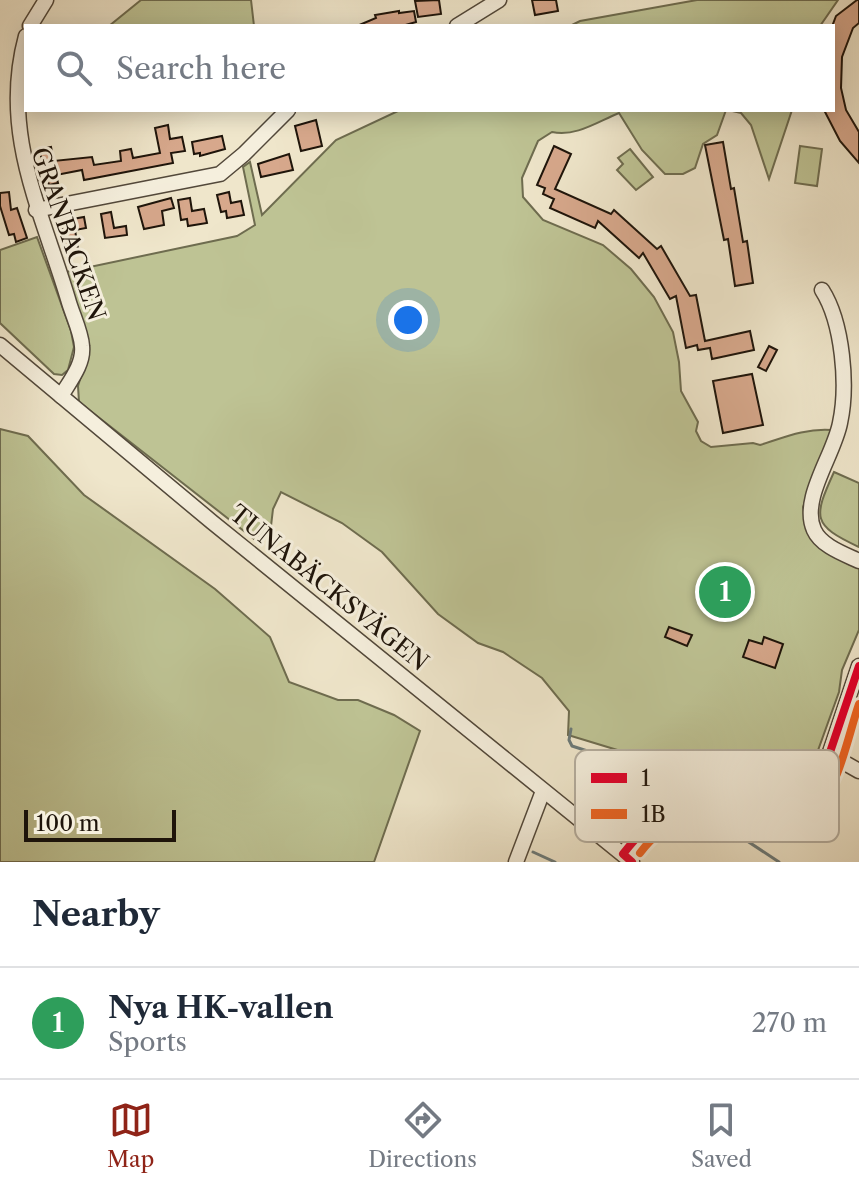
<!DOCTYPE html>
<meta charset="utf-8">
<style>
:root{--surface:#fff;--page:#f2f2f3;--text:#1f2937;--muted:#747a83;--line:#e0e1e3;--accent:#8f2418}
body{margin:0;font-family:"Libre Caslon Text",serif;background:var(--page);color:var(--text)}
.scale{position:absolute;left:24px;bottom:20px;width:152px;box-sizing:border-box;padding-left:8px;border:4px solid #1e140a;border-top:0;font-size:22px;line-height:28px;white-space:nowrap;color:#1e140a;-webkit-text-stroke:6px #f5efdd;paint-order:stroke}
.you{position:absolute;left:408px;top:320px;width:28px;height:28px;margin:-20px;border:6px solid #fff;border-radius:50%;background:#1a73e8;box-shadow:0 0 0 12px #1a73e833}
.badge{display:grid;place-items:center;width:52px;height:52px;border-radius:50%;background:var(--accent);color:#fff;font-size:26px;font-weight:700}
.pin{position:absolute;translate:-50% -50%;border:4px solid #fff;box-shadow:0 2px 8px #0006}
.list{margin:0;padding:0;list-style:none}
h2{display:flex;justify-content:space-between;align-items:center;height:104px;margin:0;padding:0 32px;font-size:34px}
h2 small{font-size:26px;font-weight:400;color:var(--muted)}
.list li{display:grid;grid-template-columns:52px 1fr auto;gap:24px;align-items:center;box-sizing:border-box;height:112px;padding:0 32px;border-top:2px solid var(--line)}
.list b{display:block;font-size:30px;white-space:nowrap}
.list p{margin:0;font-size:26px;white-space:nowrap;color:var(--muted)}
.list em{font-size:26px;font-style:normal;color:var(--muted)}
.icon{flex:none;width:44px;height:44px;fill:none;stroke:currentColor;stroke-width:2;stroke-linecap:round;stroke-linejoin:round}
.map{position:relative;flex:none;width:859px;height:862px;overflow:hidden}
.search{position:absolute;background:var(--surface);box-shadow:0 4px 20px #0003;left:24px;right:24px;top:24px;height:88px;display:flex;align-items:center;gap:20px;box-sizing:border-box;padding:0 28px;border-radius:0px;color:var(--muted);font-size:30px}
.sheet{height:216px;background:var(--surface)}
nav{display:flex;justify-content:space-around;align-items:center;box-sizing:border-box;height:112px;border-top:2px solid var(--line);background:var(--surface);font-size:22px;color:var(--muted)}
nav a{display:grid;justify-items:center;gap:4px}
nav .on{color:var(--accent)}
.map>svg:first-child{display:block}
.green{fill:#bec394;stroke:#6e6c4f;stroke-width:2}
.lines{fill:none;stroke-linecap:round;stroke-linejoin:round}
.stream{stroke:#6b7978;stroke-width:3}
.building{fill:#d7a88c;stroke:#1e140a;stroke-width:2}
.minor-casing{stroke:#52483a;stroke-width:17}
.minor{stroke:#f5efdd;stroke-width:14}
.bus-1-casing{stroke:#f5efdd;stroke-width:14}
.bus-2-casing{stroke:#f5efdd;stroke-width:14}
.bus-1{stroke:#e4002b;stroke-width:8}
.bus-2{stroke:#f26522;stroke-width:8}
.labels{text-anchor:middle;stroke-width:6;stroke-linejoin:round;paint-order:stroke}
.street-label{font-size:24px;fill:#1e140a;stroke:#f5efdd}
.key{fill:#f5efdd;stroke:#b4ad9e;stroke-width:2}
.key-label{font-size:22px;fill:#1e140a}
</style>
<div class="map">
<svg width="859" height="862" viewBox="0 0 859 862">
<rect width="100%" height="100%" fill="#efe6cb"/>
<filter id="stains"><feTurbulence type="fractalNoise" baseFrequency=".0025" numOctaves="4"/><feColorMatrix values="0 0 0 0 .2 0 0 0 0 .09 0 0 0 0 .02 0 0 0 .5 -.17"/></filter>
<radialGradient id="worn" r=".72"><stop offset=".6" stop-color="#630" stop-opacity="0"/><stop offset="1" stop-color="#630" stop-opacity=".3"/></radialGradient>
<g class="green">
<path d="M141,0H251L254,26H109Z"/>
<path d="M697,0H838L820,26H570L580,21Z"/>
<path d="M400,110H726L717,135L703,144L695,168L683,174H665L642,150L619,113C597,122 576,137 552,132L538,141L522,178L523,197L543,220L603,245L631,269L654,297L673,332L679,362L681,391L698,422L696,431L701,441L711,447L753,443L760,445C785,437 806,428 832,430L803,507L806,524L859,565V630L842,670L839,692L803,792C777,808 741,794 713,792C703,791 691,795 681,797L637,756L568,735L569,711L542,678L503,652L478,643L438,614L382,552L342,523L281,492L273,509L271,526L258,542L79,402L78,386L86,360L66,272L237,236L255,225L243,167L250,162L262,215L336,140Z"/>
<path d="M728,110H792L769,179L751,125L741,113Z"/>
<path d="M800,146L822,149L817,186L795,183Z"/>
<path d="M630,149L653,177L636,190L617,170L623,164L618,158Z"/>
<path d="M37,237L71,331L74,347L68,370L62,375L54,374L0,323V250Z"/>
<path d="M0,429L28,436L84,495L215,589L270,637L289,682L338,700H358L394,715L420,731L374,862H0Z"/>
<path d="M834,472L859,483V547C812,525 813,518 834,472Z"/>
</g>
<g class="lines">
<g class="stream">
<path d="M571,729L569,740L572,746C607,757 643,770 672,793"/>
<path d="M717,821L779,862"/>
<path d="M533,852L555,862"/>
</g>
</g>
<g class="building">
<path d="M439,0L441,14L418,17L415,1Z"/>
<path d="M532,0H556L558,11L535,15Z"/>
<path d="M857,0H859V23L853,28L842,57L841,88L846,110L859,132V163L840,141L824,110H833V24L836,16Z"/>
<path d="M399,11V13L414,11L416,22L402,26H357L376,18L375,15Z"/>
<path d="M316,120L322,146L301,151L295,126Z"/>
<path d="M168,125L170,139L182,137L185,151L171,153L173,163L84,180L82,170L56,175L58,183L49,185L39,149L51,147L54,161L92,157L94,165L121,161L120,151L131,149L133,158L160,153L155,128Z"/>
<path d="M222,136L225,149L200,156V153L194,154L192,142Z"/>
<path d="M723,142L731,189L734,188L743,242L747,241L753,283L735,286L728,239L724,240L705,145Z"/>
<path d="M554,146L571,154L555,189L611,214L614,210L657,249L661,246L690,296L696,295L705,341L750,331L754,350L712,359L710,348L698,350L697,345L686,348L676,296L670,299L643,253L639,258L598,221L595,228L550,208L554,199L543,194L545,188L537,185Z"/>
<path d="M289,154L293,170L261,177L258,164Z"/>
<path d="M9,192L11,210L17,208L27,238L16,242L14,234L9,235L0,206V193Z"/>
<path d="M229,192L231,203L241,201L244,215L227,218L226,211L221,212L217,195Z"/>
<path d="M171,198L174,208L162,211L164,225L144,229L138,207Z"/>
<path d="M190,198L192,211L204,209L207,223L188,226L187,219L181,220L178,200Z"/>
<path d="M111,212L114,228L126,226L127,235L105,238L101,214Z"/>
<path d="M84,217L86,228L75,230L78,249L66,251L61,221Z"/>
<path d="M769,346L777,350L766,371L758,367Z"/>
<path d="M752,374L763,425L723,433L713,381Z"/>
<path d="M669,627L692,635L687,646L665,637Z"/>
<path d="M764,637L783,644L775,668L743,657L749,640L762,644Z"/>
</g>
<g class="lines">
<g class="minor-casing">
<g id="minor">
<path d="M30,26L46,0"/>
<path d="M457,26L499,0"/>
<path d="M26,36C0,132 41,209 68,299C72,314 81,331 82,346C84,364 70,381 61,396"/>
<path d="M36,210L220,174L244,154L288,110"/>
<path d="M822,290C843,323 848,386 840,423C834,455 800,499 814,530C821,546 844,554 859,561"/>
<path d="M0,345L212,522L632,862"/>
<path d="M829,754L859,771"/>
<path d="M623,854C640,832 660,812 688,807C731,799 796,833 820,782L859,666"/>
<path d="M516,862L543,791"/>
</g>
</g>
<use href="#minor" class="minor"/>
<g class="bus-1-casing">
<path id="bus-1" d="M632,862L623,854C637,836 653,819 675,811C715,796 778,828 809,797C813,793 817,787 820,782L859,666"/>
</g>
<g class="bus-2-casing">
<path id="bus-2" d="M640,853C692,781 766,853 817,807C839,787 849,732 859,704"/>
</g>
<use href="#bus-1" class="bus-1"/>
<use href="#bus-2" class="bus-2"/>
</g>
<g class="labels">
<g class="street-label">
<text transform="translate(68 234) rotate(71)" y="8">GRANBACKEN</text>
<text transform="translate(329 588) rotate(39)" y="8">TUNABÄCKSVÄGEN</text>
</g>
</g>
<rect x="575" y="750" width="264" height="92" rx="12" class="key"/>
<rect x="591" y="773" width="36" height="10" fill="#e4002b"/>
<rect x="591" y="809" width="36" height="10" fill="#f26522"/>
<g class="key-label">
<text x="641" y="786">1</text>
<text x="641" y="822">1B</text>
</g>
<rect width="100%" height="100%" filter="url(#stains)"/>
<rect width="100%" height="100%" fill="url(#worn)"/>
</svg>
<div class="scale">100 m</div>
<div class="you"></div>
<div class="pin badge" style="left:725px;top:592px;background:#2e9e5b">1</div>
<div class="search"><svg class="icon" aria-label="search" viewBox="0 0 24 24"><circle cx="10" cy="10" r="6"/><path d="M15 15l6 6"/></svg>Search here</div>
</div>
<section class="sheet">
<h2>Nearby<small></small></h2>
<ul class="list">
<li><span class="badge" style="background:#2e9e5b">1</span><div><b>Nya HK-vallen</b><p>Sports</p></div><em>270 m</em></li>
</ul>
</section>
<nav>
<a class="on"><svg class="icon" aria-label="map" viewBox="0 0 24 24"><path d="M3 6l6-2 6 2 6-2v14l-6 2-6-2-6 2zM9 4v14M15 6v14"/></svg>Map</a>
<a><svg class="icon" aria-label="directions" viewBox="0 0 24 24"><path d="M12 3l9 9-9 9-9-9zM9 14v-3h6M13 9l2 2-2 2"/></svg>Directions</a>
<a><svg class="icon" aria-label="saved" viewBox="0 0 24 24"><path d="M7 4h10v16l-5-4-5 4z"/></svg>Saved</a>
</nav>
